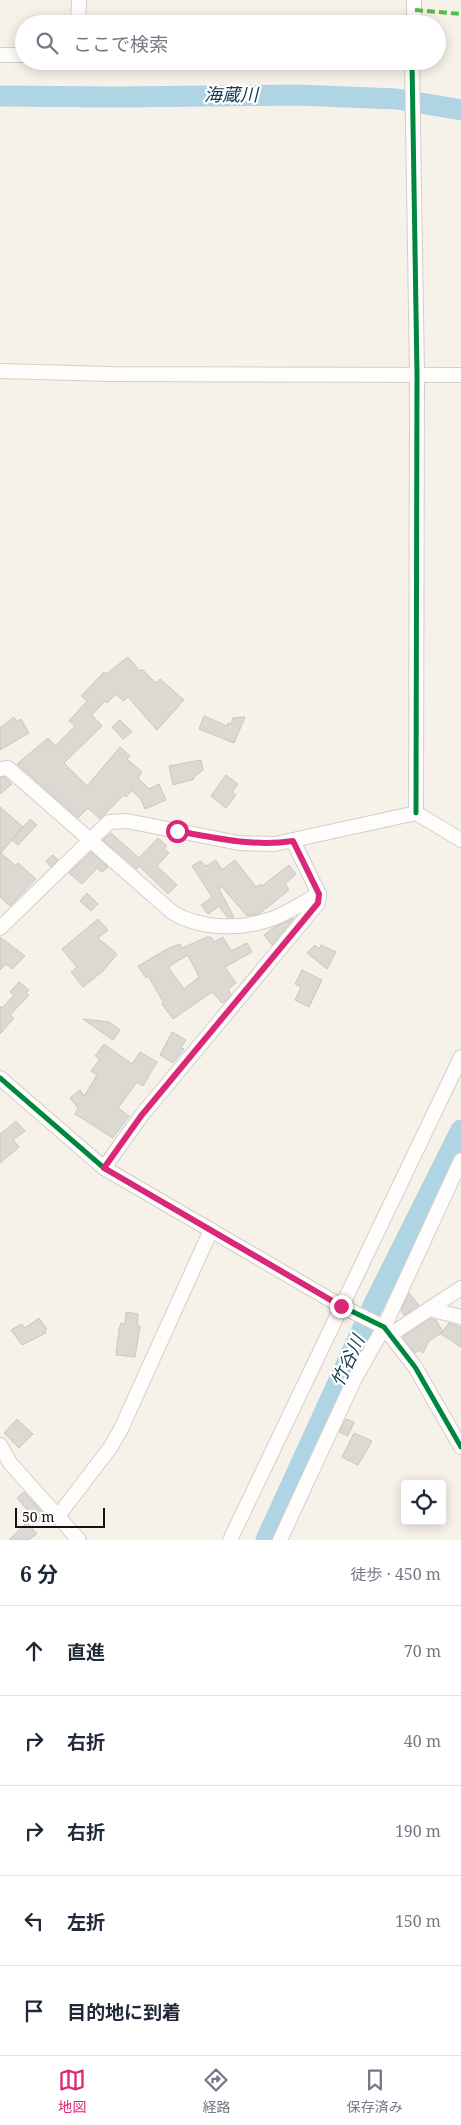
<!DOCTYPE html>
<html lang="ja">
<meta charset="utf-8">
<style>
:root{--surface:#fff;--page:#f6f6f7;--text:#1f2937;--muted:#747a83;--line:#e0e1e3;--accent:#db2777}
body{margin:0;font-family:"Noto Serif","Noto Sans JP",serif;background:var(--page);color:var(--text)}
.controls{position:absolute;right:15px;bottom:15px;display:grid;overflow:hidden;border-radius:5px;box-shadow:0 2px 12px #0003}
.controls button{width:45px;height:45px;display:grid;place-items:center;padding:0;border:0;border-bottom:1px solid var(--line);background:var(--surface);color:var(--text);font:25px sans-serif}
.scale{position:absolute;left:15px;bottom:12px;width:90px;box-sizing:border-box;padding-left:5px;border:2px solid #14120e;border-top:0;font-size:14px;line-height:18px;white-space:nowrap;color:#14120e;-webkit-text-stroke:4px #fff;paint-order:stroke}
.stop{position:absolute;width:15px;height:15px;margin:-11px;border:4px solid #db2777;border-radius:50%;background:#fff}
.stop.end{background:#db2777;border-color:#fff;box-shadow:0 1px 5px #0008}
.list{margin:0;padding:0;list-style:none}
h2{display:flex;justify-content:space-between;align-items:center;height:65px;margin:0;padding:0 20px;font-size:21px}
h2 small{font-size:16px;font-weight:400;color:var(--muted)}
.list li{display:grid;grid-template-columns:32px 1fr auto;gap:15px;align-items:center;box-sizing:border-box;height:90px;padding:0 20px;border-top:1px solid var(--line)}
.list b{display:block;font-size:19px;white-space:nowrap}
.list em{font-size:16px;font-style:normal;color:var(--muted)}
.icon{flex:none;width:28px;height:28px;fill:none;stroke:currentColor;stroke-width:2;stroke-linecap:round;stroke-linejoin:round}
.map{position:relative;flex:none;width:461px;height:1540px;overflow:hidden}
.search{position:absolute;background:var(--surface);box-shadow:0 2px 12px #0003;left:15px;right:15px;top:15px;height:55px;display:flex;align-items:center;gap:12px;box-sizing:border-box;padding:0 18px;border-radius:28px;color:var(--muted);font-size:19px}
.sheet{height:515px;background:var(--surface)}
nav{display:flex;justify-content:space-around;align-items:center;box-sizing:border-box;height:70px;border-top:1px solid var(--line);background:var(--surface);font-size:14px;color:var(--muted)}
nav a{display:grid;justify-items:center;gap:2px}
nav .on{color:var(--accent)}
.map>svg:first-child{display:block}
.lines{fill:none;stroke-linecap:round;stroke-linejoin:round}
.river{stroke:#afd4e4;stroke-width:21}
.building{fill:#dcd9d3;stroke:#cac7c1;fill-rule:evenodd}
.street-casing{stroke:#d2cfc9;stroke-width:16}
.street{stroke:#fefdfc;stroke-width:14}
.quiet{stroke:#58b947;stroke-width:4;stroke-dasharray:8 4;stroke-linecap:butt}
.cycleway-casing{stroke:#fff;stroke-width:8}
.cycleway{stroke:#00873e;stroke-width:5}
.route{stroke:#db2777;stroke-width:6}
.labels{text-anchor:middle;stroke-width:4.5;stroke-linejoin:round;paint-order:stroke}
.water-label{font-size:18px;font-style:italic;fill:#103d50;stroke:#fff}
</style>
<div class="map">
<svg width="461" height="1540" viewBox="0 0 461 1540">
<rect width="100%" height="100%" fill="#f6f2ea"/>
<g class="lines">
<g class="river">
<path d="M0,96L117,97L298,95L397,99L461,110"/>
<path d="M266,1540L372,1308L461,1130"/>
</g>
</g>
<g class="building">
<path d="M128,657L140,671L142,669L156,683L160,679L184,700L157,730L128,697L123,701L116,694L107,703L105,701L92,715L102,726L64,763L87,786L120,747L130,756L127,759L142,772L138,778L149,789L159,784L166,800L145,809L141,799L132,791L126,797L124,795L100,819L88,808L78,818L17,764L48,738L55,746L75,726L69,721L87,701L81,696L104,672L106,674Z"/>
<path d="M204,716L227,726L228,723L231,724L233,718L245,717L234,743L199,729Z"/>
<path d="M14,717L17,722L21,719L29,733L0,750V728Z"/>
<path d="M120,720L132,732L123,739L112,727Z"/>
<path d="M201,760L203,770L194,777V779L173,785L169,766Z"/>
<path d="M226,775L238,784L232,792L236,795L226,808L211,796Z"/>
<path d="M5,777L12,784L0,794V778Z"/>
<path d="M0,807L23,827L1,853L16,866L18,863L36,879L10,906L0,897Z"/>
<path d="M30,819L37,825L18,845L12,840Z"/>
<path d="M111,833L139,858L158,838L167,846L164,849L169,853L157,866L177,885L168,894L139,866L137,869L103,840Z"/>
<path d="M91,852L108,867L102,872L97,868L82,884L69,873Z"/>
<path d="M53,855L58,860L51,867L46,861Z"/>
<path d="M216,860L222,870L235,860L256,887L260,884L262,886L289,865L296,874L285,884L289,890L259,914L247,916L222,887L219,889L234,917H227L219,906L208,914L201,905L212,897L192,866L200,861L206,866Z"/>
<path d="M87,893L98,904L91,911L80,901Z"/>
<path d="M294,918L272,945L264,935L273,928Z"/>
<path d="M98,919L108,930L98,938L117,954L103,971L83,987L71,972L77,967L62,949Z"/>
<path d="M0,937L25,956L12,969L6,964L0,970Z"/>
<path d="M207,937H211L214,942L223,937L231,951L247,943L252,952L225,967L236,983L228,989L231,994L226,1001L222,1003L212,992L173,1019L162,1004L164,1003L148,976L146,978L138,966L167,949L180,944L182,948ZM188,955L199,977L184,989L168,967Z"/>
<path d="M315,945L319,949L321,945L336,952L327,969L307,953Z"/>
<path d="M302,970L322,980L309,1007L295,1000L301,987L295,984Z"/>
<path d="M19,982L29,990L26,993L29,995L10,1015L14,1018L0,1034V1006L2,1008L14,995L10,992Z"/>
<path d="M83,1019L109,1022L120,1030L113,1040Z"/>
<path d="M172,1032L186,1040L181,1048L184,1049L173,1063L160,1055Z"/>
<path d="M104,1044L132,1064L140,1052L157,1062L143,1086L137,1082L118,1108L129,1116L113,1138L75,1114L78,1108L70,1098L80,1090L84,1096L97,1075L91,1071L100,1059L95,1056Z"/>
<path d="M16,1121L25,1131L13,1140L19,1147L0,1163V1134Z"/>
<path d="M409,1293L419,1305L404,1315L401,1311Z"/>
<path d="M126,1312L138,1314L137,1326H140L135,1357L116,1355L119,1329L121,1323L125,1324Z"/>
<path d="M39,1318L47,1329L45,1331L46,1333L22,1345L11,1330L22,1324L25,1328Z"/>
<path d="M430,1319L436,1320L443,1332L429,1341L423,1353L419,1350L415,1353L403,1337Z"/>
<path d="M449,1323L461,1327V1347L441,1334Z"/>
<path d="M17,1419L33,1434L19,1448L4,1433Z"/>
<path d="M346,1419L354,1422L348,1436L339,1432Z"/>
<path d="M354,1433L372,1441L358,1465L342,1457Z"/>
<path d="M24,1492L45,1515L38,1522L17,1498Z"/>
<path d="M27,1522L37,1534L28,1540H9Z"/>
</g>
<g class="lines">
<g class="street-casing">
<g id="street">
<path d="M78,24L79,0"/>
<path d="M414,24V0"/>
<path d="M0,55H24"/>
<path d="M412,61L417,374L416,813"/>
<path d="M0,371L110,374L461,375"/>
<path d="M0,769L8,768L172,912C201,930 242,930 274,918C289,912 304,902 319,894"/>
<path d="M0,928L109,822L127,821L239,843L275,844L416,813L461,840"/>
<path d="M0,1078L104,1168L341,1306L384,1327L415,1367L461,1447"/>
<path d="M104,1168L141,1116L318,903L319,894L293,841"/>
<path d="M429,1309L461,1317"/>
<path d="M390,1335L461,1288"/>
<path d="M0,1445L10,1463L79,1540"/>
<path d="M58,1516L110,1448L121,1429L211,1230"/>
<path d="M230,1540L461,1057"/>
<path d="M280,1540L355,1378L384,1327L461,1160"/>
</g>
</g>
<use href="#street" class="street"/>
<path class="quiet" d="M415,10L461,14"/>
<g class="cycleway-casing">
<g id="cycleway">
<path d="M412,61L417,374L416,813"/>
<path d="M0,1078L104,1168L341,1306L384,1327L415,1367L461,1447"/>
</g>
</g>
<use href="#cycleway" class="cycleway"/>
</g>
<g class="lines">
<path class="route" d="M177,831C216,838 254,847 293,841L319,894L318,903L141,1116L104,1168L341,1306"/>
</g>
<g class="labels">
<g class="water-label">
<text x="231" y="101">海蔵川</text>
<text transform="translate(348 1361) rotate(-65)" y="6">竹谷川</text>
</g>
</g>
</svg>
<div class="controls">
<button><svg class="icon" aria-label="locate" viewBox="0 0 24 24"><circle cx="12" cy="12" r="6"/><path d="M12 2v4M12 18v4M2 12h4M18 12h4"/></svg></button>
</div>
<div class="scale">50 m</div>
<div class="stop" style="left:177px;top:831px"></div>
<div class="stop end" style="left:341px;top:1306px"></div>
<div class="search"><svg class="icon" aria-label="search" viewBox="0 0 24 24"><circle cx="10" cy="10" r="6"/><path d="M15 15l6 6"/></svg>ここで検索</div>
</div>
<section class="sheet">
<h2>6 分<small>徒歩 · 450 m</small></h2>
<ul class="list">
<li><svg class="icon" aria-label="ahead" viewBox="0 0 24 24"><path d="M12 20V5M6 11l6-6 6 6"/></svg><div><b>直進</b></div><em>70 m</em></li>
<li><svg class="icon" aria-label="right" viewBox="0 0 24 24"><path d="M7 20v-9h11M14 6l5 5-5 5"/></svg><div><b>右折</b></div><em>40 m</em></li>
<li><svg class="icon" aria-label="right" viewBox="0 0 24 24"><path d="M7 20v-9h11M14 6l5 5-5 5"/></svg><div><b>右折</b></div><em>190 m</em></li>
<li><svg class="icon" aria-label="left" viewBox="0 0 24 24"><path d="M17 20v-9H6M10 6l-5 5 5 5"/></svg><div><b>左折</b></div><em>150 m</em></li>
<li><svg class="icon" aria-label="arrive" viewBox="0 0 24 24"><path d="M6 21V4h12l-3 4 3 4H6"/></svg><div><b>目的地に到着</b></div></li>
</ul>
</section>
<nav>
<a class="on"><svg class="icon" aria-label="map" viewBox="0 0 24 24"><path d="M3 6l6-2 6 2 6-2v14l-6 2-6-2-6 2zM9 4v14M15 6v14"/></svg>地図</a>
<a><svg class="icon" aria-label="directions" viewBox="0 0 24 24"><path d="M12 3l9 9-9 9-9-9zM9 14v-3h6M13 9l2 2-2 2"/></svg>経路</a>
<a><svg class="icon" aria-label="saved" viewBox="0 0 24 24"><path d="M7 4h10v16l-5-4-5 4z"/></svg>保存済み</a>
</nav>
